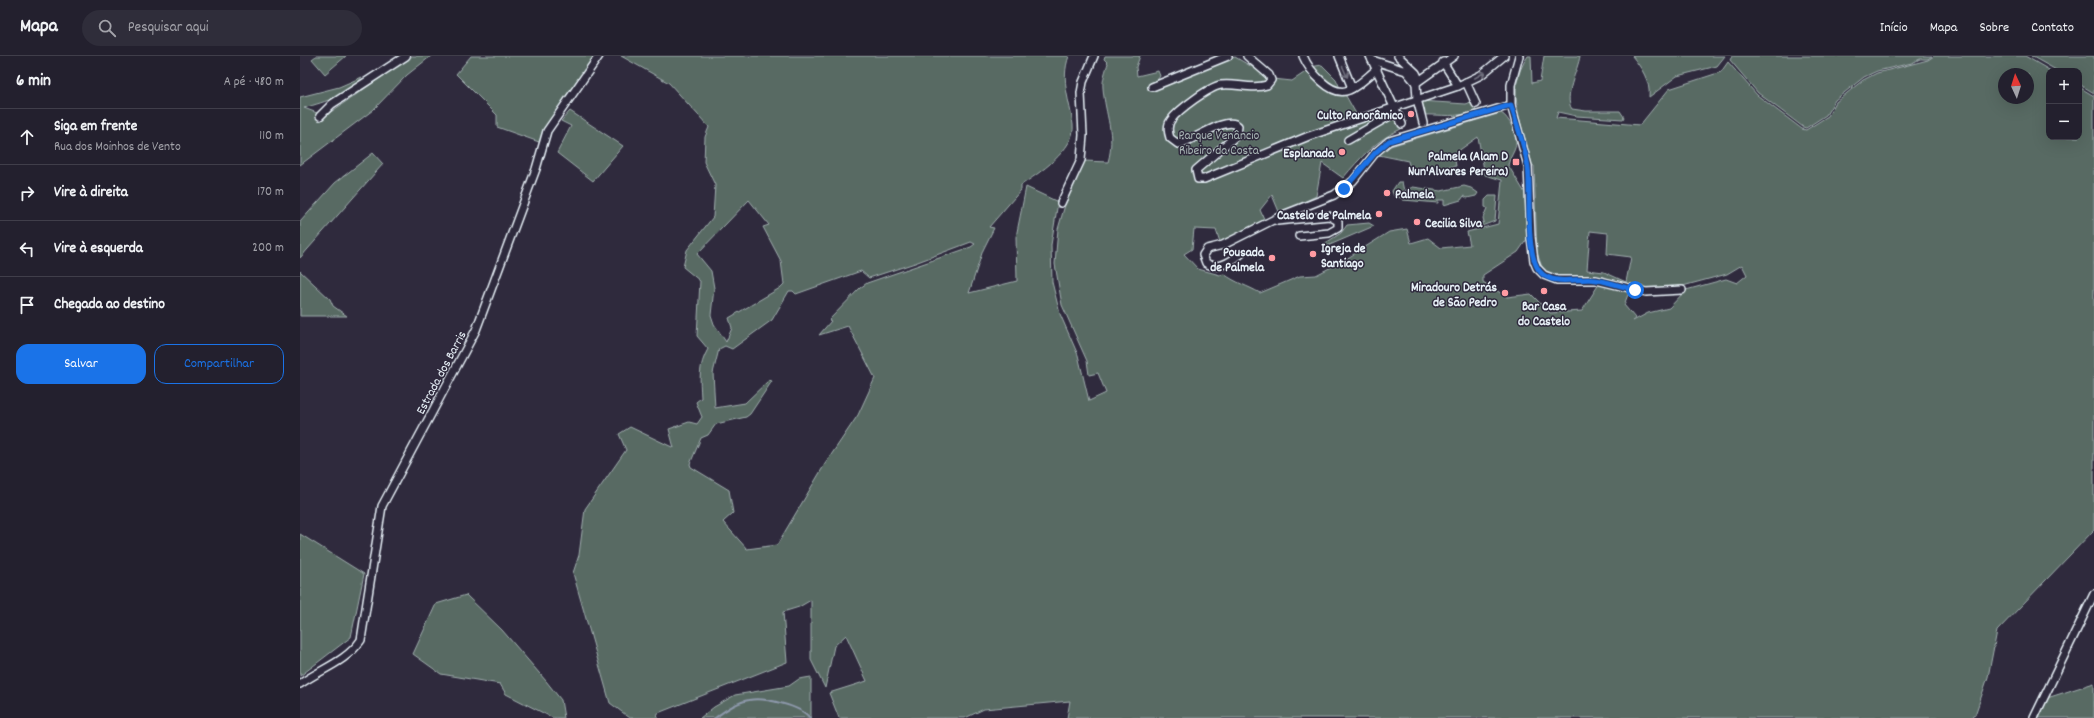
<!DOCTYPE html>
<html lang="pt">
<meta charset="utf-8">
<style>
:root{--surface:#23202e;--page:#2f2d3a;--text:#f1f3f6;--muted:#a3a3aa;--line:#403e4a;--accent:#1a73e8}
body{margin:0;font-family:Dekko,sans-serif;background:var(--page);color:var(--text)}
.controls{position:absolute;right:12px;top:12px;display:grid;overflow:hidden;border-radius:8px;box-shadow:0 4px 16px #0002}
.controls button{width:36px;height:36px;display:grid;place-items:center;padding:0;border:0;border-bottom:1px solid var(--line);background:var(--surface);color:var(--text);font:20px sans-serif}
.compass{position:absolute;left:1698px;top:12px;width:36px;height:36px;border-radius:50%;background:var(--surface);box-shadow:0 4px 16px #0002;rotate:356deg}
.stop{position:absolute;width:12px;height:12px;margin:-9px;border:3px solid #1a73e8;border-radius:50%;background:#fff}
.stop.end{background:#1a73e8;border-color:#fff;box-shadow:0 1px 4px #0008}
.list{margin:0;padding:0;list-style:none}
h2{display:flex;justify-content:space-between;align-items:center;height:52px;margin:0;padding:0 16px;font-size:17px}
h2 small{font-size:13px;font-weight:400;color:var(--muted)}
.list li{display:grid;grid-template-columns:26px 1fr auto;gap:12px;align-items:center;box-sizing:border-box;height:56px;padding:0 16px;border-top:1px solid var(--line)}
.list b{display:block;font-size:15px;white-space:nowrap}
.list p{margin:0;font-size:13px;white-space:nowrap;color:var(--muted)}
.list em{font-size:13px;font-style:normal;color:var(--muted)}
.actions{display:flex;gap:8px;padding:12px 16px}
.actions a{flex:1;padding:9px 0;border:1px solid var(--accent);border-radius:12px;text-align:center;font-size:14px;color:var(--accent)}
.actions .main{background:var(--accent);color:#fff}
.icon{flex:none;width:22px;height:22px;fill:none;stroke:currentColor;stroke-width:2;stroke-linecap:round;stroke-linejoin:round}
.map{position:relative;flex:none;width:1794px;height:662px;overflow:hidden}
header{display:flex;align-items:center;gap:24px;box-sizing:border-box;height:56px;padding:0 20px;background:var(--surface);border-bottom:1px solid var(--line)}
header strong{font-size:19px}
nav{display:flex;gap:22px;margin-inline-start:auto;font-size:14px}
.search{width:280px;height:36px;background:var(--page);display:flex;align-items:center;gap:10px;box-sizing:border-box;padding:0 14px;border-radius:22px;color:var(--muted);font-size:15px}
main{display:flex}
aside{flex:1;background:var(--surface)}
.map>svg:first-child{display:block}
.green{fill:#596b64;stroke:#a0aeae;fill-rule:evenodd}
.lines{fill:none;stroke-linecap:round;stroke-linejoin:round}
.stream{stroke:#8e99ac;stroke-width:2}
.minor-casing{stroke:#e8f1f8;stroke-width:10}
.minor{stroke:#2f2a3d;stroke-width:7}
.oneway{stroke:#70707e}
.route{stroke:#1a73e8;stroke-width:5}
.poi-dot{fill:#ff9aa2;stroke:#2f2a3d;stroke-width:1.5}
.labels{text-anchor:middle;stroke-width:3;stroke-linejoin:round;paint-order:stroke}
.poi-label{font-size:13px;font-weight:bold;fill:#e8f1f8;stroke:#2f2a3d;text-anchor:end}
.park-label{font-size:13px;fill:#a8b5b5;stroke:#2f2a3d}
.street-label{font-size:13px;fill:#e8f1f8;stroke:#2f2a3d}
</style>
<header>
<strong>Mapa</strong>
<div class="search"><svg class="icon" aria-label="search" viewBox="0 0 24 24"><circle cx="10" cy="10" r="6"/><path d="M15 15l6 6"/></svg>Pesquisar aqui</div>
<nav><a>Início</a><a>Mapa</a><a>Sobre</a><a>Contato</a></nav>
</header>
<main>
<aside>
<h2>6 min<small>A pé · 480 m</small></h2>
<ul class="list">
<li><svg class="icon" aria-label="ahead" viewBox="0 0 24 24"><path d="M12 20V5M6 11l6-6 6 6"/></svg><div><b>Siga em frente</b><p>Rua dos Moinhos de Vento</p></div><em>110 m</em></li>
<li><svg class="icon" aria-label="right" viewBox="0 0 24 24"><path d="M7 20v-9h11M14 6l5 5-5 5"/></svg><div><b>Vire à direita</b></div><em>170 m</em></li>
<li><svg class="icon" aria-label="left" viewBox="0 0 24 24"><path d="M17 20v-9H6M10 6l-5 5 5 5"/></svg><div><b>Vire à esquerda</b></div><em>200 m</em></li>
<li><svg class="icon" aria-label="arrive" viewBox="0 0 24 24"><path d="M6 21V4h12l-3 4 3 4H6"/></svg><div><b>Chegada ao destino</b></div></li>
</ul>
<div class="actions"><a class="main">Salvar</a><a>Compartilhar</a></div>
</aside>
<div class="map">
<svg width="1794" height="662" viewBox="0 0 1794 662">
<rect width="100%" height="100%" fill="#2f2a3d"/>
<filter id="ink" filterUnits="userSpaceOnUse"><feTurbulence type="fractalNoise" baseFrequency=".025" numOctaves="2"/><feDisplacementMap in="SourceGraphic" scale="8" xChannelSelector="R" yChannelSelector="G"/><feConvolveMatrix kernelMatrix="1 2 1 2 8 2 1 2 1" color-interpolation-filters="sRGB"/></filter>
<g filter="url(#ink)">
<g class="green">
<path d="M16,0H46L25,18L12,3Z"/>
<path d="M112,0H131L107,19L73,54L0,109V41L39,31L62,21C49,40 26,45 4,52L25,60Z"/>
<path d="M171,0H295L265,41L239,86L197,71V59L156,18Z"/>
<path d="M321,0H769C760,25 770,45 773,69C776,93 738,118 721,129V134L689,171L694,172L683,194L669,237L717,225L716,181L726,131L758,146L751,189L752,226L760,258L778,299L789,345L806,337L798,317L789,319L787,305L762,249L755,208L758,173L765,149L784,105L808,106C816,78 805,59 803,32C802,24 806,14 808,7L804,3L805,0H840L836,11L837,20L858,15L860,20L853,30L878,19L935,1L973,23L992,25L1007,15L1019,28L1046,40L1059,63L1094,52L1101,73C1076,84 1060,102 1043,122L1022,107L1016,140L980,158L972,139L960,154L965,165L920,186L916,174L894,173L892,193L884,198L898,213L920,219L924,218C936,227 948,230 960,237L1000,220L1016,219L1043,205L1089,176L1107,173L1111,187L1128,182L1141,192L1170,189L1167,176L1198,168L1202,124L1185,119L1178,81L1154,98L1156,110L1111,117L1108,105L1079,99L1087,91L1201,57C1209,61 1218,80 1216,88C1215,96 1209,102 1208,109L1225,137L1227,183L1218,196L1183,219V226L1207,241L1231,238L1250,257L1282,255L1299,228L1329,236L1324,249L1335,262L1333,265L1348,257L1369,252L1386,234L1426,223L1437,227L1447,219L1442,209L1427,218L1379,231L1343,233L1302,221L1250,220L1242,211L1237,197L1234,110L1232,109C1224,72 1203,35 1228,0H1231L1232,27L1240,25L1244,0H1280C1278,14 1263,41 1272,53L1286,55H1320L1324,61L1323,63L1276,60L1258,56L1256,62L1340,69L1369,33L1421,16L1428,6L1457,39L1502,73L1506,74L1528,60L1536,46L1563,24L1577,17L1628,4L1634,0H1725L1751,15H1749V81H1779V31L1794,40V474L1697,575L1688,621L1675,659L1670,662H767L770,645L684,653L665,662H539L529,637L567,625L546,579L534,590L525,632L511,604V544L499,551L483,556L487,606L358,657L357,662H330L310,647L273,517L279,499L285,453L326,394L319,378L330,371L374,392L369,373L389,366L397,368L402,361L396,346L401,342C400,322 398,311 408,293L397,280L400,225L383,211L387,194L413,161L415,129L404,106L405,81L409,71L369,27ZM1704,18H1728V42H1704ZM449,144L469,169L463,171L481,205L484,228L480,232L429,262L432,272L426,286L414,268L411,259L414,232L411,215L397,198ZM1290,175L1308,177L1307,198L1331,201L1326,226L1304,216L1287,214ZM671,186L675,188L671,191L567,227L560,232L529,264L531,265L519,279L548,270L575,322L558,359L525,408L477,489L447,493L423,466L433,457L429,434L391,411L390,408L401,382L408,379L416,368L446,361L450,358L472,325L469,324L445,347L415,352L413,317L419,293L425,290L432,293L472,264L489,235H493L496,238L561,215L569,222L615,207Z"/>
<path d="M1332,0H1425L1417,10L1377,20L1349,41C1351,26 1341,11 1332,0Z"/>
<path d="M1432,0H1632L1628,3H1620L1612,7L1577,15L1564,21L1535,44L1526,59L1506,72L1503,71L1458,37L1430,4Z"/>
<path d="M1731,0H1794V37L1779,28V15H1758Z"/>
<path d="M1022,9L1036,23L1040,32L1031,29L1010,11Z"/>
<path d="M1119,45L1166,48L1171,46L1176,54C1158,63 1141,58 1122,59Z"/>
<path d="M270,55L323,90L293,125L257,97L271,70L261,65Z"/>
<path d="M73,97L83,108L0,202V166L35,127Z"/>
<path d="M1098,126H1102L1104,135L1113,131L1141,135L1164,130L1171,132L1178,137L1176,140L1167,142L1164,140L1161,144L1144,149V144H1138V147L1103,144L1102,142L1094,140L1092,135Z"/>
<path d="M1189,140H1197L1195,165L1179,171V169L1184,166L1183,162L1187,152L1185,151V144Z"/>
<path d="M1069,167L1074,170L1025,191L1024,188L1041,177L1047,169Z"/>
<path d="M0,215L30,243L33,250L47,260H0Z"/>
<path d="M0,478L64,518L51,581L0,620Z"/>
<path d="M166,539L202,574L246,625L261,644L264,662H253L206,638L200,628L141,618L113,598L136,548Z"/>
<path d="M511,621V662H400L414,651L435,639L489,630L499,623Z"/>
<path d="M1794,627V662H1739L1747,642Z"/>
</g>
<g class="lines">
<path class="stream" d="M415,662C424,655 437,646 449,644C464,641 501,650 510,662"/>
<g class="minor-casing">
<g id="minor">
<path d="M947,0L969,19L971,24L967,29C952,34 937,27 921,29C909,31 878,54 871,64C867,69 868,76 870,82L878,88C889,88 927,58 938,70L937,79L896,114L898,123H904L1009,80L1158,30L1181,19L1204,0"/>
<path d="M1003,0C1009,14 1031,42 1049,34C1059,30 1068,20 1077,13"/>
<path d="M1039,0L1052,32"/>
<path d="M1070,0L1102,68"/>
<path d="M1098,0L1116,17L1118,21L1116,27"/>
<path d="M1219,0L1211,29V49L1228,110L1231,181L1234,205L1237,212L1244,219L1257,224H1296L1346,236L1382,234"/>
<path d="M1072,4L1106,15L1116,27"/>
<path d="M1143,6L1158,30"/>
<path d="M1166,26L1176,48"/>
<path d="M852,31L928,0"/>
<path d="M20,60L32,48L106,0"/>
<path d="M1123,67L1117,43L1116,27L1154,0"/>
<path d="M1048,84L1088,61L1095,51"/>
<path d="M761,147L781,104L783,79L781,37L783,26L794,0"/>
<path d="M977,165L1029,160L1038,165V172L1029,177L999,180"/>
<path d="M941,198C931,205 918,215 906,207L903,199L907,193L923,189L983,159L1034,139L1053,125L1076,96L1089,85L1211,49"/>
<path d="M0,628C21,613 46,606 61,584L82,450L176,274L236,113L247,75L299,0"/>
<path d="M1734,662L1794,538"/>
</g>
</g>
<use href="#minor" class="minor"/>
</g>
<defs><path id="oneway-shaft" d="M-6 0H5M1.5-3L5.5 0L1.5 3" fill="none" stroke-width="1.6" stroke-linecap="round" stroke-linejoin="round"/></defs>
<g class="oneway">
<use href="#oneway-shaft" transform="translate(1045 16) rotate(66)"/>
<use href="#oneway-shaft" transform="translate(1180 19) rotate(-30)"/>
</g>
</g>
<g class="lines" filter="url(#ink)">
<path class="route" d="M1044,133L1076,96L1089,85L1211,49C1217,70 1225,90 1228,111C1232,136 1222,207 1245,220C1260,229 1281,221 1297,224C1310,226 1323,231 1335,234"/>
</g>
<g class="poi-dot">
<circle cx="1111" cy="58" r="4"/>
<circle cx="1042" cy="96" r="4"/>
<rect x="1212" y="102" width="8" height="8" rx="2"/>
<circle cx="1087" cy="137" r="4"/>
<circle cx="1079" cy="158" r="4"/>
<circle cx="1117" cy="166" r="4"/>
<circle cx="1013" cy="198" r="4"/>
<circle cx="972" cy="202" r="4"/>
<circle cx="1244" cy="235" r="4"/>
<circle cx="1205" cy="237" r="4"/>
</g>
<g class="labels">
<g class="poi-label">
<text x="1103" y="63">Culto Panorâmico</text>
<text x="1034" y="101">Esplanada</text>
<text x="1208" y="104">Palmela (Alam D<tspan x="1208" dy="15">Nun'Alvares Pereira)</tspan></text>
<text x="1095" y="142" text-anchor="start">Palmela</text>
<text x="1071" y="163">Castelo de Palmela</text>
<text x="1125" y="171" text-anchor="start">Cecilia Silva</text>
<text x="1021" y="196" text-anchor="start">Igreja de<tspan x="1021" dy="15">Santiago</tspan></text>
<text x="964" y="200">Pousada<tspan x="964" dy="15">de Palmela</tspan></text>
<text x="1197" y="235">Miradouro Detrás<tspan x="1197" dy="15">de São Pedro</tspan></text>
<text x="1244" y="254" text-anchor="middle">Bar Casa<tspan x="1244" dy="15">do Castelo</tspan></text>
</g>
<g class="park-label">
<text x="919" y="83">Parque Venâncio<tspan x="919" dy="15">Ribeiro da Costa</tspan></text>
</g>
<g class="street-label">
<text transform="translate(140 316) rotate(-62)" y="5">Estrada dos Barris</text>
</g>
</g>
</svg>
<div class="controls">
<button>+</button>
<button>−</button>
</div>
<svg class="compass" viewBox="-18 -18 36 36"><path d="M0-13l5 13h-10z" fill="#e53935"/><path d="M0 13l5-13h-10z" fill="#a3a3aa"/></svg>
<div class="stop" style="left:1335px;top:234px"></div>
<div class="stop end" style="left:1044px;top:133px"></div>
</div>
</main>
